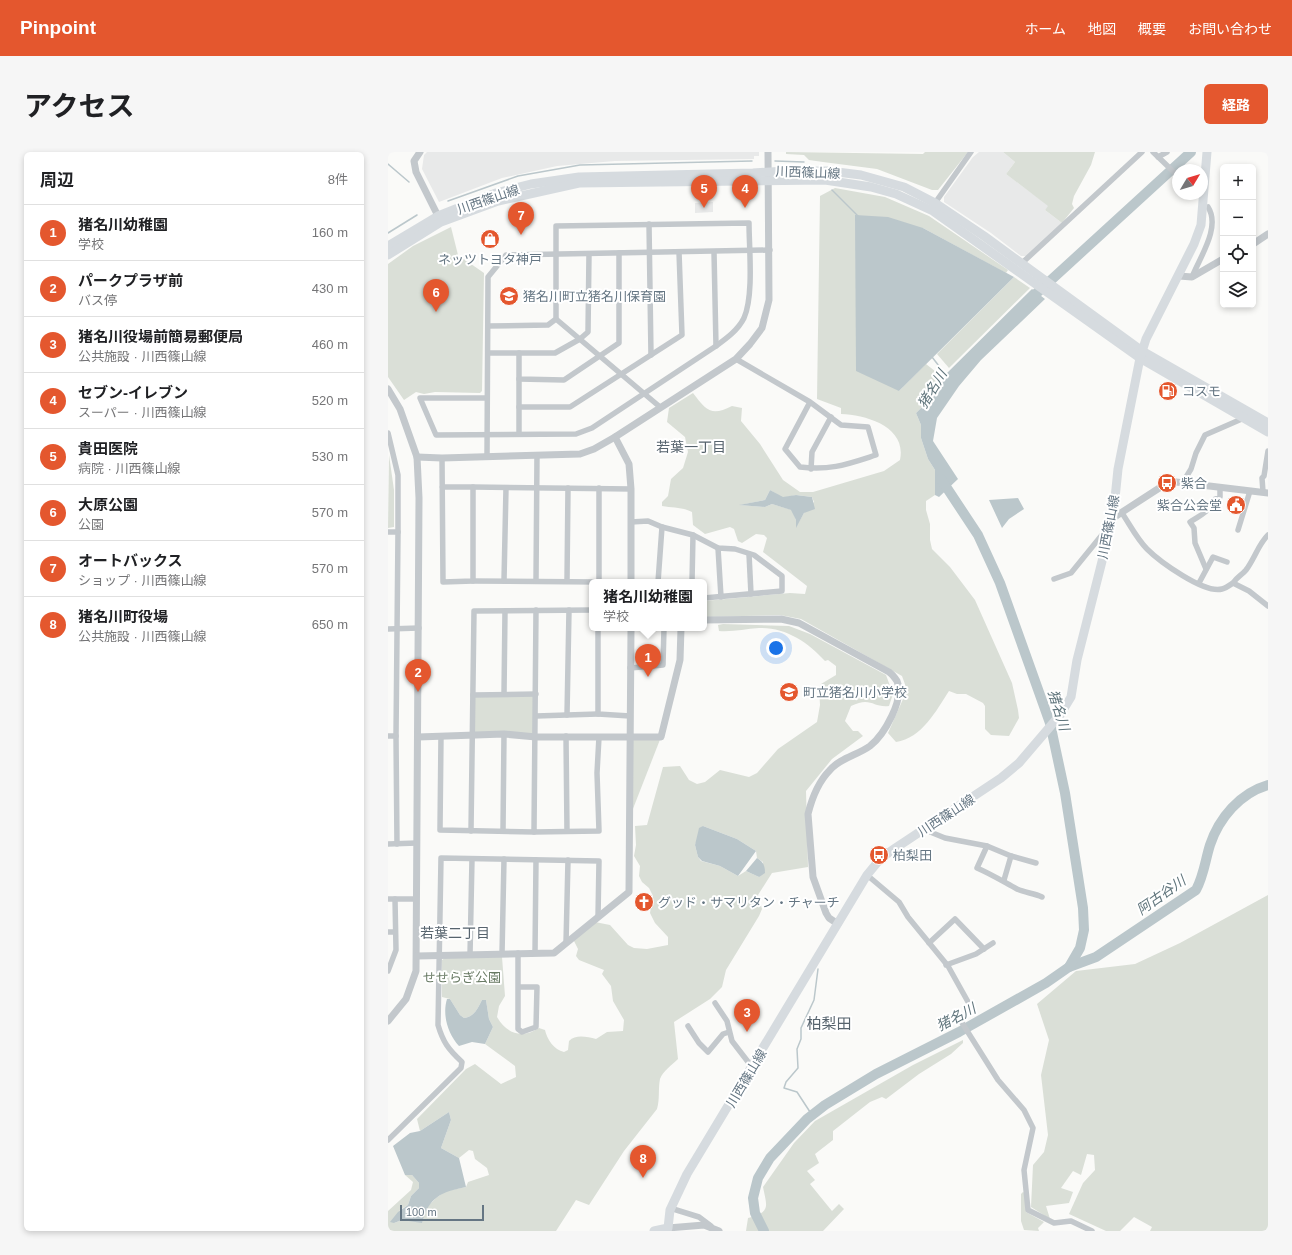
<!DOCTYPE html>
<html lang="ja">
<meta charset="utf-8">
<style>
:root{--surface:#fff;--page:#f6f6f6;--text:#202124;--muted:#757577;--line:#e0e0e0;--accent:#e4572e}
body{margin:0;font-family:Arial,"Noto Sans JP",sans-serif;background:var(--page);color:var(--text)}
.controls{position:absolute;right:12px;top:12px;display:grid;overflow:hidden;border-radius:6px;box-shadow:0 2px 6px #0003}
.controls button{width:36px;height:36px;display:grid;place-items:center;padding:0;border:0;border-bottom:1px solid var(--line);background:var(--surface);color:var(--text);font:20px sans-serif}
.compass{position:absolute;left:784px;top:12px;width:36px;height:36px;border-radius:50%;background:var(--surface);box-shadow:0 2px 6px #0003;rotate:52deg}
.scale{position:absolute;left:12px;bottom:10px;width:84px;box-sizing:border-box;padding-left:4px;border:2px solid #657683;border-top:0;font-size:11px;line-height:14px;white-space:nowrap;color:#657683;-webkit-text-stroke:3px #fff;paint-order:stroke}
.you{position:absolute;left:388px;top:496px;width:14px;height:14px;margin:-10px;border:3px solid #fff;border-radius:50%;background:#1a73e8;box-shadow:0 0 0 6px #1a73e833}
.badge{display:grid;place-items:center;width:26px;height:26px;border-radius:50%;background:var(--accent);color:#fff;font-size:13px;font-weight:700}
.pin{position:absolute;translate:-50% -33px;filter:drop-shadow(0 1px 2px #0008)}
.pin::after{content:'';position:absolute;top:21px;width:14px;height:12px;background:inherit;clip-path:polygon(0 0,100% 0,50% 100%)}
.popup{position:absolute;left:201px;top:427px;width:118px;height:52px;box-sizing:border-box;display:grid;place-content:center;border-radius:6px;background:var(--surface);filter:drop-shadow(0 1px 3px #0005);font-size:13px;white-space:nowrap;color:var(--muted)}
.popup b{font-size:15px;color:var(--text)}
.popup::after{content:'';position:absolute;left:50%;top:100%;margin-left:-8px;border:8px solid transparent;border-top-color:var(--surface)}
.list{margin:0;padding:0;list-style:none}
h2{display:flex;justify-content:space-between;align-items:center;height:52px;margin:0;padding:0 16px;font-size:17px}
h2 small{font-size:13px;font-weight:400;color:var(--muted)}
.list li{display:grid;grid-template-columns:26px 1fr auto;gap:12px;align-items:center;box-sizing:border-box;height:56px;padding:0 16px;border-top:1px solid var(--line)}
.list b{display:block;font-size:15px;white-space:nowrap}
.list p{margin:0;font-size:13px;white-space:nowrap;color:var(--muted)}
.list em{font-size:13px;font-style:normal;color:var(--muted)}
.icon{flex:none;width:22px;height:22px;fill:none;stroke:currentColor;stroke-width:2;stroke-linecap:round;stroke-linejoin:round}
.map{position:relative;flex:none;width:880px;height:1079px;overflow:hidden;border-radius:6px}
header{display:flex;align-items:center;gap:24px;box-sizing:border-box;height:56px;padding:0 20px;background:var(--accent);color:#fff}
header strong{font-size:19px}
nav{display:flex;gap:22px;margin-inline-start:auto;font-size:14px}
.intro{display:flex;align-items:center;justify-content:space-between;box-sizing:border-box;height:96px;padding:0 24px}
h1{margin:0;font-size:28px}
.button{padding:10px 18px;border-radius:6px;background:var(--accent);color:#fff;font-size:14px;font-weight:700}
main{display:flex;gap:24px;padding:0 24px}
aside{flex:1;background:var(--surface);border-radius:6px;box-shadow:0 2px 6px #0003}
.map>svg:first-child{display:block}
.built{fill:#e8e9e9}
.green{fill:#dadfd7;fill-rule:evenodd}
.water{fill:#bbc7cb}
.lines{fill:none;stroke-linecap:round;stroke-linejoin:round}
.stream{stroke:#bbc7cb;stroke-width:1.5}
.river{stroke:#bbc7cb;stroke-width:10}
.minor{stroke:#c3c8cc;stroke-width:5.5}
.tertiary{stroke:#c3c8cc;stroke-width:7}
.primary{stroke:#d6dbdf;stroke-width:9}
.labels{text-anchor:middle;stroke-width:4;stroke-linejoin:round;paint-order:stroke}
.street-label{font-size:13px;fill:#657683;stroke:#fff}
.poi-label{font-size:13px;fill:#657683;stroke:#fff;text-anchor:start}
.park-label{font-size:13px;fill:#687a64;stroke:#fff}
.water-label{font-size:14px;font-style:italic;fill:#60757c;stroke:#fff}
.neighbourhood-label{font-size:14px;fill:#57646e;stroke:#fff}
.quarter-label{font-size:15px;fill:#57646e;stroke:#fff}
</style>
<header>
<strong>Pinpoint</strong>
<nav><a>ホーム</a><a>地図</a><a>概要</a><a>お問い合わせ</a></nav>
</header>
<div class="intro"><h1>アクセス</h1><a class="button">経路</a></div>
<main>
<aside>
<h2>周辺<small>8件</small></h2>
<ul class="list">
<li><span class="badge">1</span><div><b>猪名川幼稚園</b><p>学校</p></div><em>160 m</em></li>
<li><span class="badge">2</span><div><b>パークプラザ前</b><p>バス停</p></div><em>430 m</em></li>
<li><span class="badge">3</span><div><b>猪名川役場前簡易郵便局</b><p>公共施設 · 川西篠山線</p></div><em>460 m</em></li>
<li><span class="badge">4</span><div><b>セブン-イレブン</b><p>スーパー · 川西篠山線</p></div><em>520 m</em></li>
<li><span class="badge">5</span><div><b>貴田医院</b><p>病院 · 川西篠山線</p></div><em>530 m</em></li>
<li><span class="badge">6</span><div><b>大原公園</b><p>公園</p></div><em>570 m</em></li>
<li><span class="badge">7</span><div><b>オートバックス</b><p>ショップ · 川西篠山線</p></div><em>570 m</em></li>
<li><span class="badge">8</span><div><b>猪名川町役場</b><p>公共施設 · 川西篠山線</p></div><em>650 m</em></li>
</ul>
</aside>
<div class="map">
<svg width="880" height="1079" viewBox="0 0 880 1079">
<rect width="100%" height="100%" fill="#fafaf8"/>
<g class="built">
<path d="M39,0H371V4H366V7L227,9L169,14L114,26L51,50L34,17L36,3Z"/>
<path d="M591,0H615L627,10L618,22L661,54L657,58L674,71L639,104H633L603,81L556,50V45L585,5Z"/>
<path d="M325,50V60L307,61V51Z"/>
</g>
<g class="green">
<path d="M398,0L535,2L537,0H580L550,38H544L489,17L435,10L421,8L416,3L398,2Z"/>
<path d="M615,0H707L703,13L686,44L684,52L686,56L674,71L657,58L660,54L618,22L627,10Z"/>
<path d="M447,36L497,45L541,64L620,118L618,121L535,76L511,239L538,212L557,227L539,250L528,261L533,273V286L540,307L547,318V343L538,349V358L542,372V388L544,397L562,415L587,448L624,531L630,558L631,566L621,584L603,583L597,577V554L595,551L578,542H569L561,539C548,559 534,586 508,590L500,581L519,538L514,524L413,467L392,463L316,465V449L402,441L417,442L419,434L375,400L379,386L376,383L368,382L354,391L350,389L346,377L342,375L317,382L305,373L304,360C294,355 285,356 274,354V350L280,344L283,327L295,316L300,300L297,285L279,270L281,256L305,241C318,258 323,265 344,254L354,256L353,269L372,292L395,328L412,340H425L496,319L512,308C519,275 479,263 453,262V256L429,247L432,44ZM382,338L395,346L408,343L424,345L426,350L416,361L408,375V368L404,358L384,352L377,355L352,353L377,348Z"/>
<path d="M63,75L70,103L96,121L94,239L92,241L47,240L36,242L28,240L16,248L0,225V112L25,94Z"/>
<path d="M626,125L642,136L561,216L549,202Z"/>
<path d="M1,303L6,338V375L0,376Z"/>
<path d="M335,472L401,474L422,482L498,523L505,542L501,554C485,556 483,544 463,554L457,569L465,579H470L475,584L444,607L418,639L420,715L384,721L370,743L374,757L371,764L338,818L334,835L322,847L286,870L290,907C284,913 275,919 272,927C270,937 272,947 269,957L236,999L201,1053L188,1048L168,1079H0V1059L23,1038L25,1030L17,1023H24L31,1031V1036L23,1044L20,1053L12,1058L6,1071L14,1068L26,1069L48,1046L58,1039L78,1035L80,1030L101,1023L99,1016L87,1007L85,999L81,998L71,1006L53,996L63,968L61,960L32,979L29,967L78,917L87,912L113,932L128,925L127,914L97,892L105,875L101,867L98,848H94C90,856 86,865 76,866L72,863L62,847L54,845V808L58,805H114L117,844L111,854L109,865C119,882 134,887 151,876L157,878C159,887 166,898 176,900L180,898L181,889C188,882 199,885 208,887L219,880L235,879L236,868L225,849L223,834L214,822L216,818L191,808L188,804L190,797L185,787L207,770L222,773L240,793L246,796L259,797L280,793V785L267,771L262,761L265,744L261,736L254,730L251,724L252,714L246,704L248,693L247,674L259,673L275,615L292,614L301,628L309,632L317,630L332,618L361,625L369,621L390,597L429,570L432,553L431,536L433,532L448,523V514L440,508L437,509C420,490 397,475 371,476C357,477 345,480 331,479L330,473ZM315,674L349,687L368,699L369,706L375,710L371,725L358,719L350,724L332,714L313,709L310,705L307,693Z"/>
<path d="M148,542V585L84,583L85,543Z"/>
<path d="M242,585H273L241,667Z"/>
<path d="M880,743V1079H762L764,1075L746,1065L732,1079H718L681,1062L695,1031L707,1018L706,1003L699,1002L693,1023L685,1019L673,1036L685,1040L681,1051L658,1054L662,1067L643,1055L645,1013L656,1000L660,983L653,923L661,888L649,852L688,819L747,812L792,791Z"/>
<path d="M575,888V891L563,902L531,922L498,947L494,945L482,950L445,979V988L427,1002L431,1011L419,1019L427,1028L422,1032L444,1059L451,1052L456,1057L435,1079H358L360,1066C383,1060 379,1055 375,1035L406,991L427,969L525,913Z"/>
<path d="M635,1040L637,1041L638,1060L656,1070L650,1076L651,1079L636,1078L633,1069V1042Z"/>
</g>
<g class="water">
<path d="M467,63L500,65L535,76L626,125L511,239L468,219Z"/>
<path d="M644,137L657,147L593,208L571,234L549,266L545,289L570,327L551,345L547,343V318L540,307L533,286V273L528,261L539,250L556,227L557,223Z"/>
<path d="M382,338L395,345L408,343L424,345L427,357L416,361L408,376V368L403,358L384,352L377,355L351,353L377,348Z"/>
<path d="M630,346L636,357L621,367L614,376L601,348Z"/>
<path d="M315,674L349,687L368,699L350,724L332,714L314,709L310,705L307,693L311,676Z"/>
<path d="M369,706C375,710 377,713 377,721L371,725L358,719Z"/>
<path d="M59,847H62L72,863L76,866C86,865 90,856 94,848H98L101,867L105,875L97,892L84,890L71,894C60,882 54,863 59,847Z"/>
<path d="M61,960L63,968L53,996L71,1006L78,1035C53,1040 41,1045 34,1071L14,1068L6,1071L2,1070L10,1060L20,1053L23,1044L31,1036V1031L24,1023H17L5,994L22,981L32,979Z"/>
</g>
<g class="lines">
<g class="stream">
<path d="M387,9L416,10"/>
<path d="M0,12L21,30"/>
<path d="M444,38L470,64"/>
<path d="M60,49L130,24L192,13L364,9"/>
<path d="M0,81L29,63"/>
<path d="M544,205L558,223"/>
<path d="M424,963L409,940L396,936L398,930L410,916L409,897L413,887V876L426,848L430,817"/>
</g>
<g class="river">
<path d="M639,150L803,0"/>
<path d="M681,815L708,805L808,738C816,723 817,709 822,693C831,666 852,641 880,633"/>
<path d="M376,1079L367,1061L365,1046L370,1026L382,1006L419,967L437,953L488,922L571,880L658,831L681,815L692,796L696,778L695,756L677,641L662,571L612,431L590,383L553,327"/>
</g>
<g class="minor">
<path d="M765,0L790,24"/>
<path d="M770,5L779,0"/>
<path d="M547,51L583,0"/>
<path d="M261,72L263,203"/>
<path d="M326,100L328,194"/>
<path d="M634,111L754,0"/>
<path d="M804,125C812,105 833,75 820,55"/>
<path d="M168,167L272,255"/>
<path d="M100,201H167L192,187L200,180L201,102"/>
<path d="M131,201V227L176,228L231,191V101"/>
<path d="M348,207L422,250L453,273L480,275L488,303C460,312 442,319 412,315L397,297L422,250"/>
<path d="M98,246H32L48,283L188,282L204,276L328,194C339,186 350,178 356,166C366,143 361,96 361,71L168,74V167L160,173L100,174"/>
<path d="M131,255H182L294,183L291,100"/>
<path d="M0,281L10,323V380H0"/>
<path d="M131,282V227"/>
<path d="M99,304L100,125L118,103L382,98"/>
<path d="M54,306L55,430L85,429V335H54"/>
<path d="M423,317L424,300L443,265"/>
<path d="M795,330L803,317L808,301L817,283L856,266"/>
<path d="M85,335L243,337"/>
<path d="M875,340L874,326L876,324L880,299"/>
<path d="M734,361C742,373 749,387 759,397C771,409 816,442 834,437C838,436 842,433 845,431L861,439L880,454"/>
<path d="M243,370L260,369L274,375L305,383L330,396L347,397L366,403L394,424V439L316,446"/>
<path d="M850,378L862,339"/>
<path d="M330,396L333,445"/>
<path d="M361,402L363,442"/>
<path d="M818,417L807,391L806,376L802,370C810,365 824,358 825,348L832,345V335"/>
<path d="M666,427L683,421L722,373"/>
<path d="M85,429L211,430V336"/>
<path d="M116,429L118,336"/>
<path d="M148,429L149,303"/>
<path d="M179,429L180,336"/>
<path d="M270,430L274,375"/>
<path d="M304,430L305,383"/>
<path d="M811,431L825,405L839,410"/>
<path d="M845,431C849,425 854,423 858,418C867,406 870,393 880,383"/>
<path d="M148,458L146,680L211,679L209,621L211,585"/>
<path d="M210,476V562L242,564"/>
<path d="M0,477L31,476"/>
<path d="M242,516L275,513L276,476"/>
<path d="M116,542L117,459"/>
<path d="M85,543L148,542"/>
<path d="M179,563L181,458"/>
<path d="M148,564L210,562"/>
<path d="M0,584H8"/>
<path d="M53,584L52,678L146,680"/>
<path d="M178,584L179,679"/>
<path d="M535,677L557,686L599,694L623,704L648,711"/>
<path d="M83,679L86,459L204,458"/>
<path d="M115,679L116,582"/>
<path d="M0,692L29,691"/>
<path d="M9,692L8,584L10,380"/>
<path d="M599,694L589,716C603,722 616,730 629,737C637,741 646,741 654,745"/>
<path d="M479,723L511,750L520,765L560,814L584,857L571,866L610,928L636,958L645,976L636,1018L640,1058L666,1071L683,1069L704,1079"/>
<path d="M616,728L623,704"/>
<path d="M0,747H28"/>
<path d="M0,780H7"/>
<path d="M178,791L180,708"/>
<path d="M541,791L567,767L596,797"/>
<path d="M130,801V877L134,880L148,875L149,835H131"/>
<path d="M147,801L148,708"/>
<path d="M114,802L116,707"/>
<path d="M82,803L84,707"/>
<path d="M558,813L588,802L605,791"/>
<path d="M0,819L8,798L7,747"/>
<path d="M327,851L339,869L344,889L364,915"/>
<path d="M300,874L311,891L320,900L335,882L341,880"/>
<path d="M0,988L73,916L74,910C60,897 55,890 50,873L53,706L211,709L210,765"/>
<path d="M282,1056L311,1065L323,1074"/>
</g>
<g class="tertiary">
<path d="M32,0L26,9L28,20L52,68"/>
<path d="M865,92L880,82"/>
<path d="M791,124L804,125L835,107"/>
<path d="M0,237L12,257L29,305L31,346L28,819L18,847L0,869"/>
<path d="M227,285L241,312L243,337V430"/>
<path d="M29,305L54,306L192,302L206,297L227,285L348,207L362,192L374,176L381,148L380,0"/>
<path d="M725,366L779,331L788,330L880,341"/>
<path d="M316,468L393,467L411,471L501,520C504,522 507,526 509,529C517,547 496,583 482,594C470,603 452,606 442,618C431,629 424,646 420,662L425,725L438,761L441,766L450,772"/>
<path d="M30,585L116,582L148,585H273L292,508L293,476"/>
<path d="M29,804L166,801L241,740L243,476"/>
<path d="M280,1079V1076L316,1073L331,1079"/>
</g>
<g class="primary">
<path d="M0,94L50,64L108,41L143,32L191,25L365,21L398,19H441L473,23L516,35L547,51L596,84L754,199L880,271"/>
<path d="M0,103L53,70L110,49L191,31L437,28L483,35L508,42L545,59L752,206L880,280"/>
<path d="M266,1079L280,1076L282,1058L299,1022L479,723L493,706L506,697L613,626L631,611L672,563L683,545L689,508L725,366L730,317L752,206L758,187L806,92L813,73L819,0"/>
</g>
</g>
<defs>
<g id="shop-disc" transform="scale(1)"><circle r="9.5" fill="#e4572e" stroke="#fff"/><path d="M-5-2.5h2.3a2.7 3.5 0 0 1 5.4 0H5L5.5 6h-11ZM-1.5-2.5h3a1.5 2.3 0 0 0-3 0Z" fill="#fff"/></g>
<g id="school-disc" transform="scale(1)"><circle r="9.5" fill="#e4572e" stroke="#fff"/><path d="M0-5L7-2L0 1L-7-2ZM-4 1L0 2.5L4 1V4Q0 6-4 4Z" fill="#fff"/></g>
<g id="fuel-disc" transform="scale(1)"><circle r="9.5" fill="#e4572e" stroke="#fff"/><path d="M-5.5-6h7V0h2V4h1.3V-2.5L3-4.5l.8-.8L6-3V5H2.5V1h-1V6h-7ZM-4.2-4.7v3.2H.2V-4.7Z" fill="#fff"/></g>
<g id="bus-disc" transform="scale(1)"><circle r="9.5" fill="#e4572e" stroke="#fff"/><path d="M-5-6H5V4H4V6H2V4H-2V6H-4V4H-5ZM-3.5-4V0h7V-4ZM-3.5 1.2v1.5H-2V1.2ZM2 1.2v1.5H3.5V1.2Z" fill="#fff"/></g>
<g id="civic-disc" transform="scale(1)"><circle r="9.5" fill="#e4572e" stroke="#fff"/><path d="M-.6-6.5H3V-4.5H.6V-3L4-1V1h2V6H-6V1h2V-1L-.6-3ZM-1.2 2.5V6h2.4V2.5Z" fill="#fff"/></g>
<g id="church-disc" transform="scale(1)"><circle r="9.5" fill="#e4572e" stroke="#fff"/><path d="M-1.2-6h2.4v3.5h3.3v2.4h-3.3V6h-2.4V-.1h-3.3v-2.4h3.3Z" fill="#fff"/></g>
</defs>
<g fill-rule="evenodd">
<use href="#shop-disc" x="102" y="87"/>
<use href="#school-disc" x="121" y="144"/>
<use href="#fuel-disc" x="780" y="239"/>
<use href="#bus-disc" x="779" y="331"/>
<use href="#civic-disc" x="848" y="353"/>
<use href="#school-disc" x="401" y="540"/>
<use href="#bus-disc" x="491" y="703"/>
<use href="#church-disc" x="256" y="750"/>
</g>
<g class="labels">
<g class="street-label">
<text transform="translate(420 20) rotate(2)" y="5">川西篠山線</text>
<text transform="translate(100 47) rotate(-19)" y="5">川西篠山線</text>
<text transform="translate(720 375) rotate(-79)" y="5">川西篠山線</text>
<text transform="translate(558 663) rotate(-33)" y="5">川西篠山線</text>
<text transform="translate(358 926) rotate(-59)" y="5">川西篠山線</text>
</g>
<g class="poi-label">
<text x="102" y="112" text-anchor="middle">ネッツトヨタ神戸</text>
<text x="135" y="149">猪名川町立猪名川保育園</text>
<text x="794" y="244">コスモ</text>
<text x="793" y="336">紫合</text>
<text x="834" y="358" text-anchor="end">紫合公会堂</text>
<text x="415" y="545">町立猪名川小学校</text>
<text x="505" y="708">柏梨田</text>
<text x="270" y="755">グッド・サマリタン・チャーチ</text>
</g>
<g class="park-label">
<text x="74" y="830">せせらぎ公園</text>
</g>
<g class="water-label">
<text transform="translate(544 237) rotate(-59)" y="5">猪名川</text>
<text transform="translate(671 558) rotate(73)" y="5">猪名川</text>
<text transform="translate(773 743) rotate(-35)" y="5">阿古谷川</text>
<text transform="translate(568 865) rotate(-28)" y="5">猪名川</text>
</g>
<g class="neighbourhood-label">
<text x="303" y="300">若葉一丁目</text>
<text x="67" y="786">若葉二丁目</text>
</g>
<g class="quarter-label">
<text x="441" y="877">柏梨田</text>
</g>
</g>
</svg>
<div class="controls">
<button>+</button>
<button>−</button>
<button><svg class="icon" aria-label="locate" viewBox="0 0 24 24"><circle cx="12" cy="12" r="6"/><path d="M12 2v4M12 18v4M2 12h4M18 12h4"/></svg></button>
<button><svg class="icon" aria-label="layers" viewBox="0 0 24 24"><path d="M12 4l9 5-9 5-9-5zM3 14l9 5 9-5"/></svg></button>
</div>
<svg class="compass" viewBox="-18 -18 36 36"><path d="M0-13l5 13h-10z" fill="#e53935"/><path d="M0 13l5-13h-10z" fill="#757577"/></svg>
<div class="scale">100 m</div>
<div class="you"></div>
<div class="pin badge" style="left:260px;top:525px">1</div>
<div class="popup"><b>猪名川幼稚園</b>学校</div>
<div class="pin badge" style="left:30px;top:540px">2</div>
<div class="pin badge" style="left:359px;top:880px">3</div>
<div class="pin badge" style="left:357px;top:56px">4</div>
<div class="pin badge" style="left:316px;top:56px">5</div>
<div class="pin badge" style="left:48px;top:160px">6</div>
<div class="pin badge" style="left:133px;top:83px">7</div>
<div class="pin badge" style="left:255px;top:1026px">8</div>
</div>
</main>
